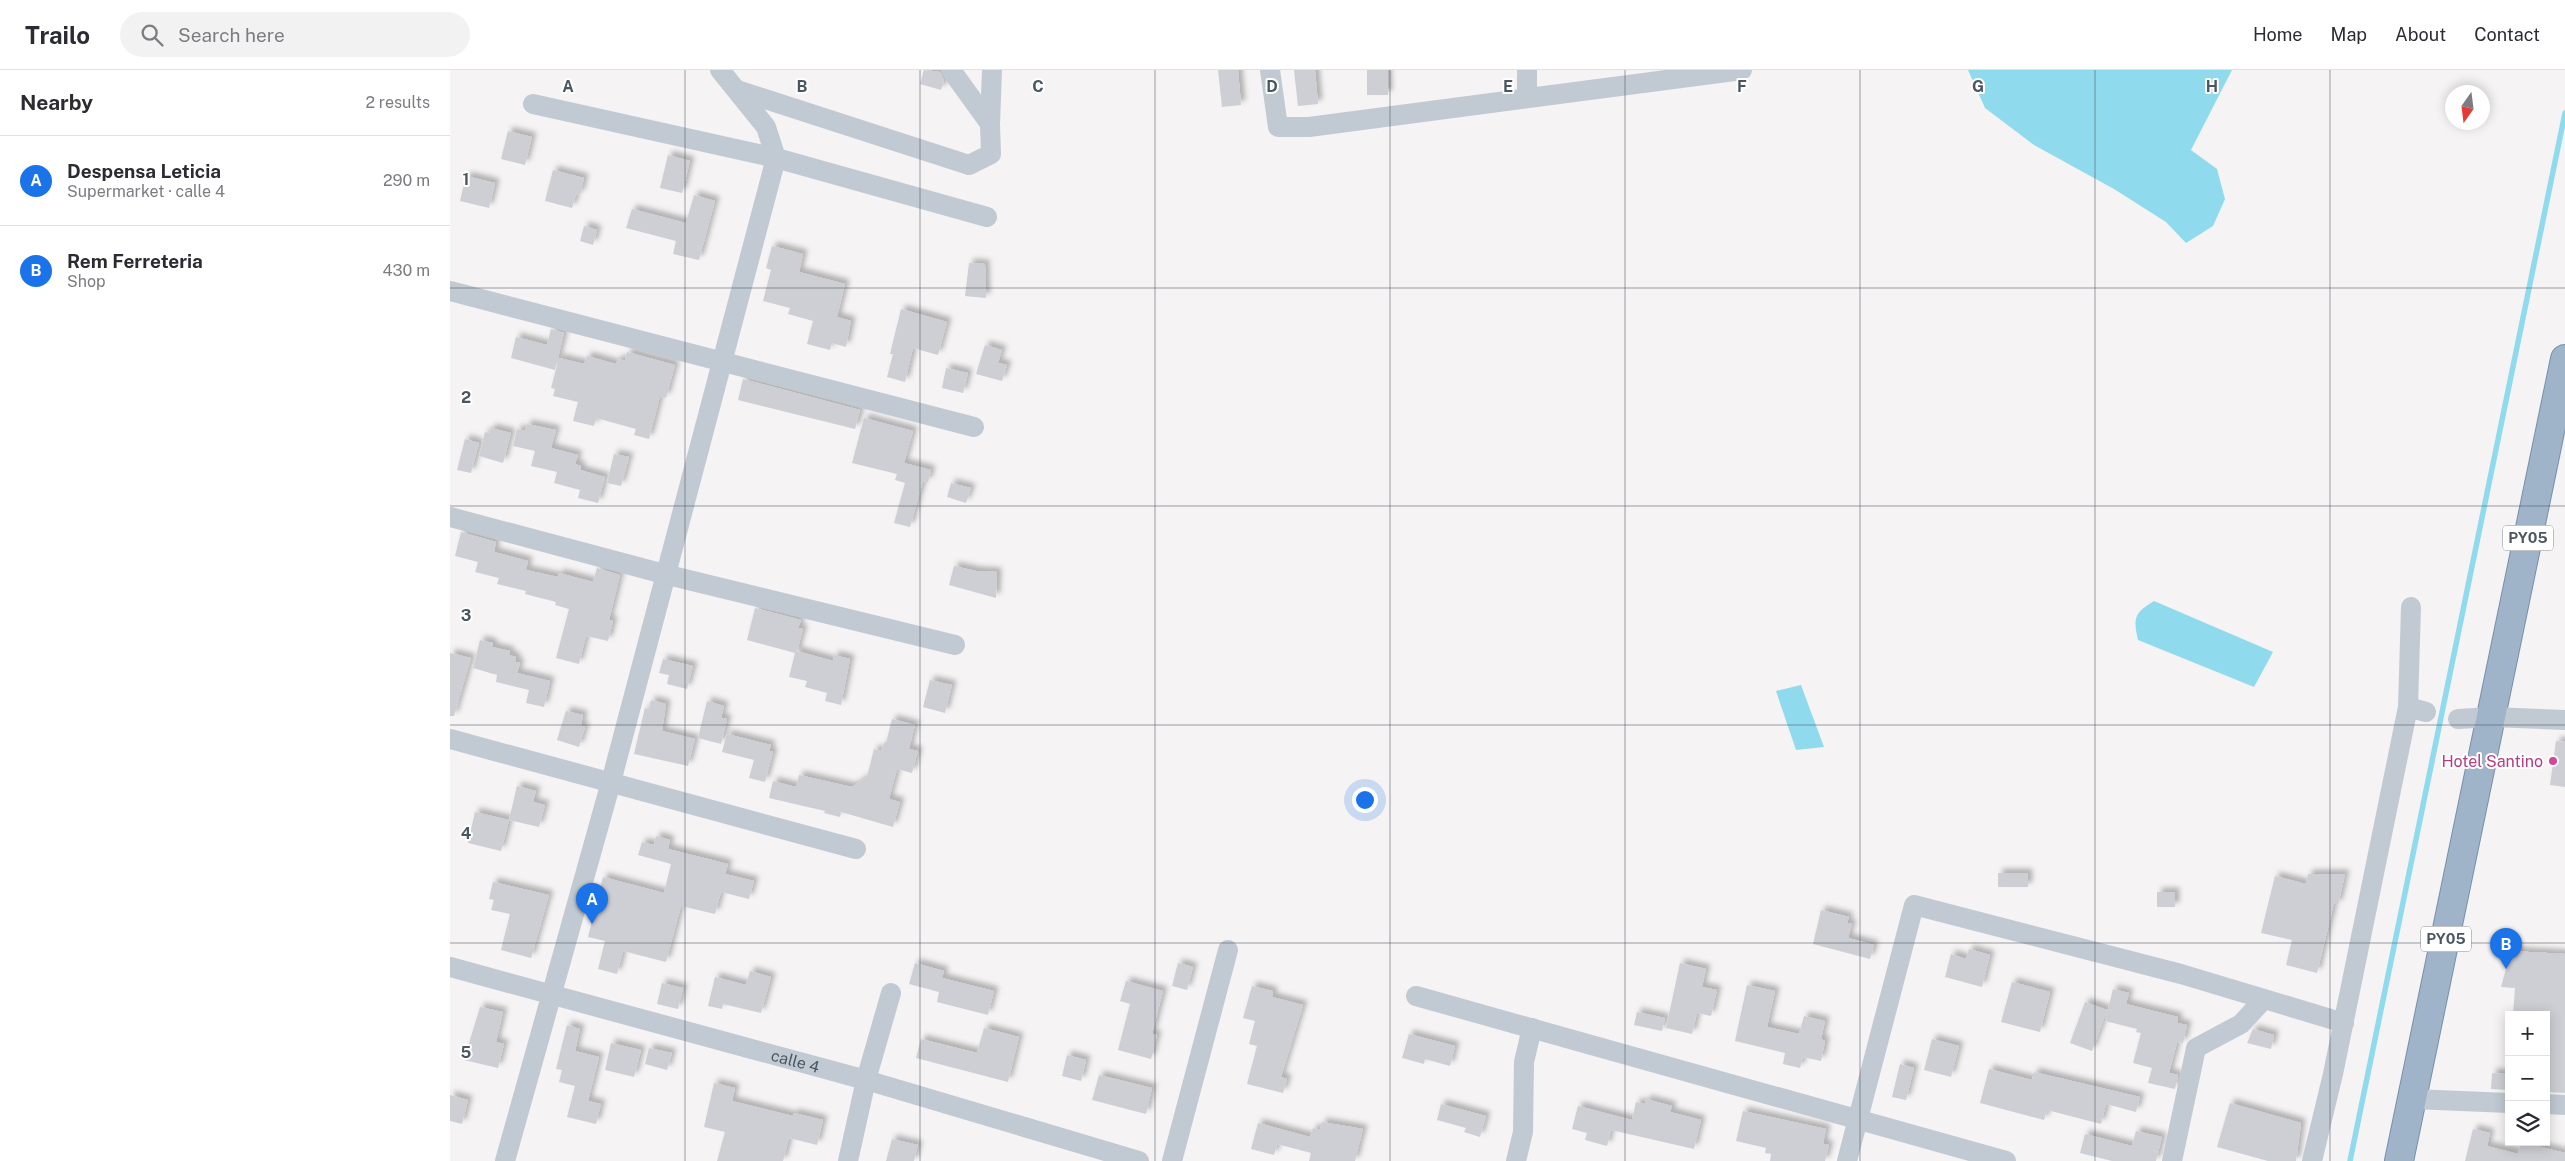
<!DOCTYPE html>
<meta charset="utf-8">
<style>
:root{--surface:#fff;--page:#f2f2f3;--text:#2b2b33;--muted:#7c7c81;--line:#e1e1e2;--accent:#1a73e8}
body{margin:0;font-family:"Public Sans",sans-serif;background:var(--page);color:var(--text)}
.controls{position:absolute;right:15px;bottom:15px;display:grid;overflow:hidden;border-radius:0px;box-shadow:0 2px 12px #0003}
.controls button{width:45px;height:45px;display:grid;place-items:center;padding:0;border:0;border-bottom:1px solid var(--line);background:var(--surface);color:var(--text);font:25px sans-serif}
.compass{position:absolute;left:1995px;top:15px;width:45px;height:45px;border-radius:50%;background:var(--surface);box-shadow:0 2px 12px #0003;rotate:194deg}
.you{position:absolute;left:914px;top:729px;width:18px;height:18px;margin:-12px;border:4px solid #fff;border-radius:50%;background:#1a73e8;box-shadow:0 0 0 8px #1a73e833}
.badge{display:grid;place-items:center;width:32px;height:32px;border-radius:50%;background:var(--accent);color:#fff;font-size:16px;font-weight:700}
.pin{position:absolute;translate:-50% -41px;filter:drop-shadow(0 1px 2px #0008)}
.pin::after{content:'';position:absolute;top:26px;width:18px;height:15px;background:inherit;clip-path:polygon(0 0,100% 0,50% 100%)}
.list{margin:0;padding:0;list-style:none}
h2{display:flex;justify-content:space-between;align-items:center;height:65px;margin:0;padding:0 20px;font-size:21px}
h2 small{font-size:16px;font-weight:400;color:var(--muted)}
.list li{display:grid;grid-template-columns:32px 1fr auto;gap:15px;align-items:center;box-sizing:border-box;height:90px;padding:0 20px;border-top:1px solid var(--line)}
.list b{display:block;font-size:19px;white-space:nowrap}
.list p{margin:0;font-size:16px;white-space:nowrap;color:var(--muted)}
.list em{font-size:16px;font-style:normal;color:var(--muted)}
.icon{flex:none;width:28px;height:28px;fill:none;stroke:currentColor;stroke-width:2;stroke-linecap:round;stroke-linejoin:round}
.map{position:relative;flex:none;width:2115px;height:1091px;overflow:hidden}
header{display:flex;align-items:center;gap:30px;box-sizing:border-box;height:70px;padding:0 25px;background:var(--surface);border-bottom:1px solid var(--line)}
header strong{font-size:24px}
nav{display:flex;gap:28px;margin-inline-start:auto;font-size:18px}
.search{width:350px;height:45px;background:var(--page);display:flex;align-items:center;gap:12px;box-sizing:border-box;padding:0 18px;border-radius:28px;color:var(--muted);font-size:19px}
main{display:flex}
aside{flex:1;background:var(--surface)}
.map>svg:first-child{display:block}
.water{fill:#90daee}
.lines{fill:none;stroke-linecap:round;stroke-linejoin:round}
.stream{stroke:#90daee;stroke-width:5.5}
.building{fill:#cdcfd5;filter:url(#shadow)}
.trunk-casing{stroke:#7690ad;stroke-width:30}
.minor{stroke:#c1cad2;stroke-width:20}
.trunk{stroke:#9fb4c9;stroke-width:28}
.grid{fill:none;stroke:#4a5661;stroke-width:1;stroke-opacity:0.55}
.hotel-dot{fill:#d1479c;stroke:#fff;stroke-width:2}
.labels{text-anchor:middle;stroke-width:4;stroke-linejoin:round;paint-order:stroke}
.shield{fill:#fff;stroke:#808990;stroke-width:1}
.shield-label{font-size:15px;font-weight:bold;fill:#4a5661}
.hotel-label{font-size:16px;fill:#b23c85;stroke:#fff;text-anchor:end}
.street-label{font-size:16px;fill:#4a5661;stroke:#fff}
.grid-label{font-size:16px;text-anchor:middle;font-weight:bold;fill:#4a5661;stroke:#fff;stroke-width:4;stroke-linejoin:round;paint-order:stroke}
</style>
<header>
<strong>Trailo</strong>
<div class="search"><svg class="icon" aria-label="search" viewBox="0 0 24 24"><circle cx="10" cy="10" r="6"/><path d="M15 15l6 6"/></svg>Search here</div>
<nav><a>Home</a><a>Map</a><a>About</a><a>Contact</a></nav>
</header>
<main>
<aside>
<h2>Nearby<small>2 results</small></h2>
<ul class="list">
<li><span class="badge">A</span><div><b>Despensa Leticia</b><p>Supermarket · calle 4</p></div><em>290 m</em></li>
<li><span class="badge">B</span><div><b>Rem Ferreteria</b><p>Shop</p></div><em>430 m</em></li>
</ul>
</aside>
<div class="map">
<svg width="2115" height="1091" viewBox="0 0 2115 1091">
<defs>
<filter id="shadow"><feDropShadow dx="4.5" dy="-4.5" stdDeviation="2.5" flood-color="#0004"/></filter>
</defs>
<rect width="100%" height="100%" fill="#f5f3f3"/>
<g class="water">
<path d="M1518,0H1782L1741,80L1767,99L1775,129L1763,156L1736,173L1716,152L1664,119L1584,75L1535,38Z"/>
<path d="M1704,531L1823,582L1804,617L1688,570C1683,548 1684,543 1704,531Z"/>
<path d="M1351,615L1374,677L1346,680L1326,621Z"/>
</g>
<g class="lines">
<path class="stream" d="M1900,1091L2115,43"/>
</g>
<g class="building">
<path d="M474,0L490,2L494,10L491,20L470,14Z"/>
<path d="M768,0H788L791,35L772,37Z"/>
<path d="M844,0H865L868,34L848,36Z"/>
<path d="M917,0H937L938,25H917Z"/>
<path d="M58,61L82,67L75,95L51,89Z"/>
<path d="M218,85L240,91L232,123L210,118Z"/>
<path d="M103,100L134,108L130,125L126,124L122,138L95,131Z"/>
<path d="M16,106L45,113L39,138L10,131Z"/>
<path d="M244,125L265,131L249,190L223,184L226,171L176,158L182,139L236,153Z"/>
<path d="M134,156L147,160L143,175L130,171Z"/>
<path d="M322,176L353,184L349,202L395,214L387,247L401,251L396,277L382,273L380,280L357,274L363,251L338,244L340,238L313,231L321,200L316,198Z"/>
<path d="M519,193L535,194L536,228L515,226Z"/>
<path d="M451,239L497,252L488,285L463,278L455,312L437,307L443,284H440Z"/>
<path d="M101,259L114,263L105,300L61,288L66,267L97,275Z"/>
<path d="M535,275L552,280L548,293L557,295L552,311L526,304Z"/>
<path d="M177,282L225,295L216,328L210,326L199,369L184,365L186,359L146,348L144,356L123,351L128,332L103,326L105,319L101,318L109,288L134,294L137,286L166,294L168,289L175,291Z"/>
<path d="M496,298L518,303L513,323L492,318Z"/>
<path d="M293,309L410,340L405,359L288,330Z"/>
<path d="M414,348L463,361L454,393L481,400L478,412L473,411L460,457L444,453L455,413L445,410L447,404L402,393Z"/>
<path d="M77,354L106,360L101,378L128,385L125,394L131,396L130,400L155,407L148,433L128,428L130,420L104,413L107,402L81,396L85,381L63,376L67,359L75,361Z"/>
<path d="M41,358L61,363L53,393L29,386L35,362L39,363Z"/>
<path d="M15,369L29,373L21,403L7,400Z"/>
<path d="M164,384L179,387L171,416L157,413Z"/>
<path d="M501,413L521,418L516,433L497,427Z"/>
<path d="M11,462L46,472L44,482L78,491L76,500L108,507L109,503L143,512L147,498L170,505L159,550L163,551L158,571L136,566L129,594L106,588L119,539L105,535L106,532L75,524L76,521L47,514L49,508L25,502L28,492L5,486Z"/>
<path d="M504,496L526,501L547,502L546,528L499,515Z"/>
<path d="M305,538L351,550L348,558L353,559L347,581L383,591L384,585L400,589L391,635L375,631L377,623L355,617L357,611L339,607L345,583L297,570Z"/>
<path d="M30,570L43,573L42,577L60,581L59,585L66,587L65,592L70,593L67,603L100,611L94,637L76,633L79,620L46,612L47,605L23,598Z"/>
<path d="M0,583L21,588L4,646H0Z"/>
<path d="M213,589L243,596L237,619L217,614L219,605L209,603Z"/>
<path d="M480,610L502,615L495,643L473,637Z"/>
<path d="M201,630L216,634L212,661L245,669L238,696L184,684L195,638L199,639Z"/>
<path d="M257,631L274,636L271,648L277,649L271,674L248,668Z"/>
<path d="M116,641L133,645L131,656L135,657L129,677L107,670Z"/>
<path d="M442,649L465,655L459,679L468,681L462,703L447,699L439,729L450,732L443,757L391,742L390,747L374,743L375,741L319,728L323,711L346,717L349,705L402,717L417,707L424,679L431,681L434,673H436Z"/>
<path d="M277,664L321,675L319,681L323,682L315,712L299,708L304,690L272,682Z"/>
<path d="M2106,671L2115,672V717L2100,715Z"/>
<path d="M67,716L86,721L83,732L95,735L89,757L59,750Z"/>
<path d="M25,742L59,750L51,781L18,773Z"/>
<path d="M206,766L220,770L218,779L278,794L275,804L304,811L299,829L271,822L265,844L231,836L216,892L173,881L167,904L148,899L155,871L138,867L153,807L214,823L221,794L188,785L192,772L204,775Z"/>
<rect x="1548" y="803" width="30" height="14"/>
<path d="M1858,804H1895L1888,835L1884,833L1867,903L1836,895L1842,870L1811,863L1825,806L1856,814Z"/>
<path d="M43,812L99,825L81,888L51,880L60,844L41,840L44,830L39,829Z"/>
<rect x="1707" y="822" width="18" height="15"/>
<path d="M1371,840L1399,847L1397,853L1402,854L1398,868L1424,875L1420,889L1363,874Z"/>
<path d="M1519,879L1540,885L1532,917L1495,907L1501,884L1516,889Z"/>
<path d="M2061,881L2115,884V1023L2096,1022V945H2063L2065,918L2051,917Z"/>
<path d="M465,893L494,901L492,908L544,921L538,945L487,932L489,922L459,914Z"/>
<path d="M728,893L743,897L737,920L722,916Z"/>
<path d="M1230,893L1256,899L1252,917L1267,920L1261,946L1247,943L1242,964L1216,958Z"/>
<path d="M300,901L321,907L311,943L273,934L272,939L258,936L265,907L296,915Z"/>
<path d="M676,911L713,921L702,964L707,965L701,989L668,980L680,934L670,931Z"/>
<path d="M1562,912L1600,922L1590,962L1551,952Z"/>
<path d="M212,913L233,918L228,939L207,934Z"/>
<path d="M1297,915L1325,921L1317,957L1349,964L1354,946L1375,951L1371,969L1375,971L1371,991L1353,987L1350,998L1333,994L1335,983L1285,971Z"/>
<path d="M802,916L823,921L822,927L853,935L831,1007L837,1009L833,1023L797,1014L807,976L799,974L805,951L793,948Z"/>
<path d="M1663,919L1679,923L1676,934L1728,947L1727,953L1737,955L1733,973L1727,972L1719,1003L1728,1005L1725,1019L1698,1013L1702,998L1683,993L1691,963L1686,962L1687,959L1655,951Z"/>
<path d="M1635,932L1657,940L1642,981L1620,973Z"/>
<path d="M30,937L53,942L46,972L54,974L48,998L14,990Z"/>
<path d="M1187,942L1215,948L1212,961L1184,955Z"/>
<path d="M117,955L130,959L125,981L149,987L138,1031L151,1034L146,1054L117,1047L125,1016L109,1012L112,1000L106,999Z"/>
<path d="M534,958L569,967L558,1012L466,988L471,969L527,983Z"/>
<path d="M1803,959L1824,965L1821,979L1797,973Z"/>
<path d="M959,964L1005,976L1000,996L975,989L974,994L952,988Z"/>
<path d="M1482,969L1509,976L1501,1007L1474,1000Z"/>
<path d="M161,973L191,980L184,1007L155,1000Z"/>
<path d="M199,978L222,983L217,1000L195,994Z"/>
<path d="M617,985L636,990L631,1011L612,1006Z"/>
<path d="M1450,994L1464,998L1456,1030L1442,1027Z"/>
<path d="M1539,999L1582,1010L1584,1002L1690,1027L1686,1042L1656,1034L1651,1054L1597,1040L1594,1050L1530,1033Z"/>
<path d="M2042,1003L2059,1004V1020L2041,1019Z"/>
<path d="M649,1005L702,1018L696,1044L642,1030Z"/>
<path d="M264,1013L285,1018L282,1031L343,1046L344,1043L373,1050L367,1075L339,1068L333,1091H267L275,1062L254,1057Z"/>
<path d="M0,1025L18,1030L12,1054L0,1051Z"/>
<path d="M1196,1029L1222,1036L1220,1042L1251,1050L1244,1079L1161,1060L1157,1076L1135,1070L1137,1063L1122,1059L1128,1036L1182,1050L1186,1032L1195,1034Z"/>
<path d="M1780,1033L1851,1053L1846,1091H1818L1767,1077Z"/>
<path d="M991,1034L1036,1046L1030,1067L1014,1062L1016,1058L987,1050Z"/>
<path d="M1293,1041L1376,1059L1373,1074L1379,1075L1375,1091H1320L1321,1084L1315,1083L1316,1078L1286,1071Z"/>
<path d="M872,1052L913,1059L905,1091H859L861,1083L827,1074L824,1085L801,1079L808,1053L860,1067L863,1058L870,1060Z"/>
<path d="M2023,1059L2040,1063L2037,1076L2068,1084L2071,1072L2115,1083V1091H2015Z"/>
<path d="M1686,1061L1712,1067L1706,1091H1662L1630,1083L1635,1064L1682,1076Z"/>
<path d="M442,1069L468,1075L464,1091H436Z"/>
</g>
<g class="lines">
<g class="trunk-casing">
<path id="trunk" d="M1949,1091L2115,289"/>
</g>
<g class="minor">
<path d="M501,0L540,54"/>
<path d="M820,0L828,57H859L1292,0"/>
<path d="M1077,0V28"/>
<path d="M287,20L519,95L541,84L540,54L542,0"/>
<path d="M83,34L326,88L537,147"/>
<path d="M0,221L524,357"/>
<path d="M0,447L214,504L505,575"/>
<path d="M1958,637L1976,642"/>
<path d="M2008,649L2042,647L2115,650"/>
<path d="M0,669L406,779"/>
<path id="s1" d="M0,897L416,1010L689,1091"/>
<path d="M966,926L1556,1091"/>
<path d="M1963,1029L2059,1033"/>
<path d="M2096,1034L2115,1035"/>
<path d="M55,1091L161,712L326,88L316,57L270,0"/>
<path d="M398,1091L416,1010L441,923"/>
<path d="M722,1091L778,880"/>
<path d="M1066,1091L1073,1062L1074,992L1082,958"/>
<path d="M1397,1091L1464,835L1731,904L1894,953"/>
<path d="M1722,1091L1746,978L1791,954L1814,929"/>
<path d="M1862,1091L1883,1004L1958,637L1961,537"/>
</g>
<use href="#trunk" class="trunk"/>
</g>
<path class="grid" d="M235,0V1091M470,0V1091M705,0V1091M940,0V1091M1175,0V1091M1410,0V1091M1645,0V1091M1880,0V1091M0,218H2115M0,436H2115M0,655H2115M0,873H2115"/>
<circle class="hotel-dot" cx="2103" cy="691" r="5"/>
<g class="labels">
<g class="shield">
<rect x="2053" y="455.5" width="50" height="25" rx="4"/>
<rect x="1971" y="856.5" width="50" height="25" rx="4"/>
</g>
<g class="shield-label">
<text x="2078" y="473">PY05</text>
<text x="1996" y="874">PY05</text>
</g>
<g class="hotel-label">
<text x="2093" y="697">Hotel Santino</text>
</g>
<g class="street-label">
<text dy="6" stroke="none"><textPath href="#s1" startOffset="358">calle 4</textPath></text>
</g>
</g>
<g class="grid-label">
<text x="118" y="22">A</text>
<text x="352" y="22">B</text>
<text x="588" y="22">C</text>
<text x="822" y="22">D</text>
<text x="1058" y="22">E</text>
<text x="1292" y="22">F</text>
<text x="1528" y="22">G</text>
<text x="1762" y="22">H</text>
<text x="16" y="115">1</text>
<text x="16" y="333">2</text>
<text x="16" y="551">3</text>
<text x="16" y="769">4</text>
<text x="16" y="988">5</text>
</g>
</svg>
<div class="controls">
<button>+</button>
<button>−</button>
<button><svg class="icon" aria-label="layers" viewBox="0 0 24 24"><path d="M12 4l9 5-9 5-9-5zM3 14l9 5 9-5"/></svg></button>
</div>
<svg class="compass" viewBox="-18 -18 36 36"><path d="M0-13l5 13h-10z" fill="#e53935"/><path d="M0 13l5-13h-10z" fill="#7c7c81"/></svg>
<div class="you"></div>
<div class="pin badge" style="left:142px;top:854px">A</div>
<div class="pin badge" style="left:2056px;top:899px">B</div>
</div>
</main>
